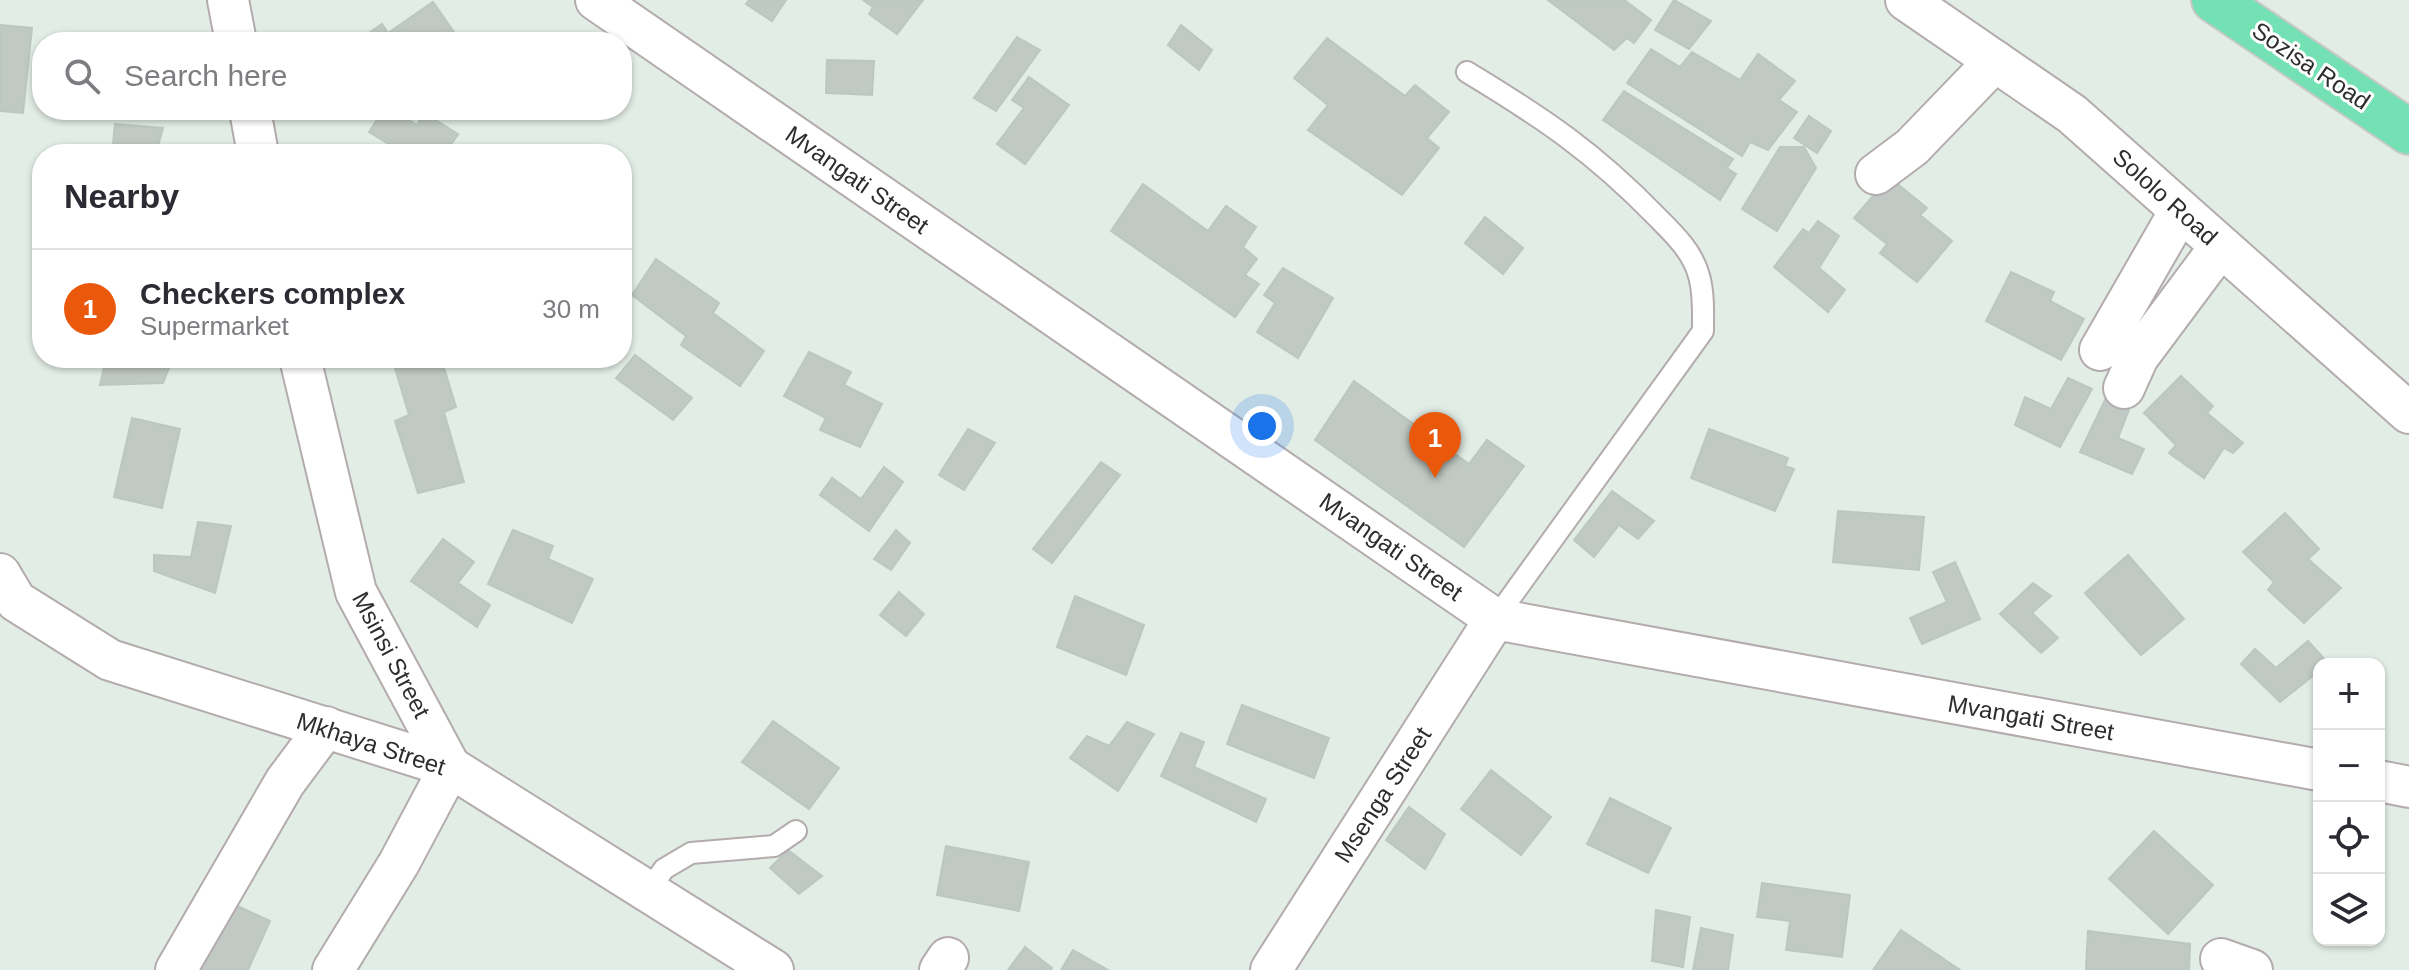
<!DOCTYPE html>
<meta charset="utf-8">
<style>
:root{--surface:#fff;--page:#f2f2f3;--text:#2b2b33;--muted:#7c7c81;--line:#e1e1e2;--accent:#ea580c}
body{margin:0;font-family:Arial,sans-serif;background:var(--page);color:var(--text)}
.controls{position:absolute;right:24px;bottom:24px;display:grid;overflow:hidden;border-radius:16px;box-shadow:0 2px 6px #0004}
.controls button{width:72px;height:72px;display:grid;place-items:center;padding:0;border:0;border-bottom:2px solid var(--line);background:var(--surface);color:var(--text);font:40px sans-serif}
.you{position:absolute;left:1262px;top:426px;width:28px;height:28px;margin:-20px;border:6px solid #fff;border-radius:50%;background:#1a73e8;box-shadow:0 0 0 12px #1a73e833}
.badge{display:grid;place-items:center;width:52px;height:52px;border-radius:50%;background:var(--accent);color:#fff;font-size:26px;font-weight:700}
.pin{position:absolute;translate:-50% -66px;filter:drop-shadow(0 2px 4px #0008)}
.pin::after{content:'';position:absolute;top:42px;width:28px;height:24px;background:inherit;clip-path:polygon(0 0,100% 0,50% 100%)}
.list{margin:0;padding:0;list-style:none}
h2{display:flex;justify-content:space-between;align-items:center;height:104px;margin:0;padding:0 32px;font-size:34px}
h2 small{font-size:26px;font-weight:400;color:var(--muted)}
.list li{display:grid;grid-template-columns:52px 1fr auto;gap:24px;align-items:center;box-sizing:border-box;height:120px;padding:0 32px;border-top:2px solid var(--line)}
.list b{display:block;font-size:30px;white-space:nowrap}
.list p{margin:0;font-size:26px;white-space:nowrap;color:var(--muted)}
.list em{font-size:26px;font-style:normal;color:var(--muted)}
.icon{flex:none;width:44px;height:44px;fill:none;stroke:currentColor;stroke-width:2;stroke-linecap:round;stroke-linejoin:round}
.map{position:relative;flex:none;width:2409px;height:970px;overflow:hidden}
.search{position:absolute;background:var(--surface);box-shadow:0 2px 6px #0004;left:32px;top:32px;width:600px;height:88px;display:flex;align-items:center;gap:20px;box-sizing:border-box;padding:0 28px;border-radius:32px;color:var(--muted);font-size:30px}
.panel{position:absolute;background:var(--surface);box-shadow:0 2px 6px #0004;left:32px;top:144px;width:600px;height:224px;border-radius:32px}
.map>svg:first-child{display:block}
.building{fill:#c0c9c3;stroke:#bbc8c1;stroke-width:2}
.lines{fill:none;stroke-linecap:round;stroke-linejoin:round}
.lane-casing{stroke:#b4abae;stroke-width:24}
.street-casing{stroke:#b4abae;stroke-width:44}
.primary-casing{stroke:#c8c8c8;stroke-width:48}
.lane{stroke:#fff;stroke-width:20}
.street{stroke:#fff;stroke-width:40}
.primary{stroke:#73e1b3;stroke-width:44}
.labels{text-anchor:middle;stroke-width:6;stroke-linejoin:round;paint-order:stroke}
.street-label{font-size:24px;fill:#2d2d2d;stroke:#fff}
</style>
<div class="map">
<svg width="2409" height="970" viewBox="0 0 2409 970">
<rect width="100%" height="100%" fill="#e2ede6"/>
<g class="building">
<path d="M749,0H786L772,21L746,4Z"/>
<path d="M863,0H923L897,34L869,14L873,7Z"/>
<path d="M1548,0H1624L1651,20L1634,43L1627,38L1614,50Z"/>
<path d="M1674,0L1711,21L1689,49L1655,30Z"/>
<path d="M433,2L461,42H356L382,24L388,33Z"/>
<path d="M0,25L32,28L23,113L0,111Z"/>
<path d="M1181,25L1212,50L1199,70L1168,45Z"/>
<path d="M1017,37L1040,50L996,111L974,98Z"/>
<path d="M1327,38L1405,96L1415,85L1449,112L1427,138L1439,148L1402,195L1308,130L1328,105L1294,78Z"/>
<path d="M1651,49L1680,67L1692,52L1740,80L1758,54L1795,81L1779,100L1797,112L1768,150L1750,142L1742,156L1627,83Z"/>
<path d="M827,60L874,61L872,95L826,93Z"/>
<path d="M1029,77L1069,105L1025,164L997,144L1024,108L1012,100Z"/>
<path d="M1624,91L1733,159L1727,168L1736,174L1720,200L1603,120Z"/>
<path d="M383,110H392L417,125L424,113L458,134L445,154H405L369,132Z"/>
<path d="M1809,116L1831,131L1817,153L1794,138Z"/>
<path d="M115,124L163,128L156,154H112Z"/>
<path d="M1780,147H1804L1816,168L1777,231L1742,209Z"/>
<path d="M1889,177L1927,208L1920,215L1952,241L1917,282L1880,253L1887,244L1854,218Z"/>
<path d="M1143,184L1208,231L1226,206L1256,227L1243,247L1257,259L1245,275L1259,284L1235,317L1111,231Z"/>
<path d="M1485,217L1523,248L1503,274L1465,243Z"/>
<path d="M1818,221L1839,236L1819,268L1845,290L1828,312L1774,267L1803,229L1809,233Z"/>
<path d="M656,259L719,303L713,313L764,351L740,386L681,345L686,336L632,295Z"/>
<path d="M1283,268L1333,298L1298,358L1257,332L1275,303L1264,295Z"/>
<path d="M2011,272L2054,292L2050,301L2084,319L2061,360L1986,321Z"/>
<path d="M809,352L851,372L844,385L882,404L860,447L820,430L826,418L784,396Z"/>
<path d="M635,355L692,398L673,420L616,378Z"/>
<path d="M106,358L136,361L138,358H173L163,383L100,385Z"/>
<path d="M392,358H441L456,407L444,412L464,482L418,493L395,421L409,415Z"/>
<path d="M2181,376L2213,406L2207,413L2243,443L2233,453L2224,448L2204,478L2169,453L2176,445L2144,413Z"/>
<path d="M2068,378L2092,389L2060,447L2015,425L2025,397L2051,409Z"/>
<path d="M1354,381L1469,464L1487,440L1524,466L1464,547L1315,440Z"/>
<path d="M2106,398L2130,407L2118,438L2144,449L2132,474L2080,452Z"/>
<path d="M132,418L180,429L162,508L114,497Z"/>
<path d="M968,429L995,443L964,490L939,475Z"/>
<path d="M1709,429L1788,458L1785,466L1794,469L1775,511L1691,478Z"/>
<path d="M1101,462L1120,475L1052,563L1033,549Z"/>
<path d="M884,467L903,482L869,531L820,495L832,478L861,499Z"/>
<path d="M1612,491L1654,521L1638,539L1619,525L1594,557L1574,540Z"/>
<path d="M1838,511L1924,517L1919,570L1833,562Z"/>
<path d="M2285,513L2319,549L2308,559L2341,588L2304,623L2268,590L2274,582L2243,552Z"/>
<path d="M198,522L231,526L215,593L154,571V555L191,557Z"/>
<path d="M513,530L553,546L548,559L593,579L572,623L488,584Z"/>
<path d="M896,530L910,543L891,570L874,559Z"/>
<path d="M443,539L474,562L458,583L490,605L477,627L411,581Z"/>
<path d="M2128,555L2184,619L2141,655L2085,593Z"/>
<path d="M1955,562L1980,619L1922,644L1910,618L1947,602L1933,572Z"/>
<path d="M2033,583L2051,596L2032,613L2058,638L2041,653L2000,614Z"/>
<path d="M899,592L924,614L906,636L880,615Z"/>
<path d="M1075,596L1144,625L1126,675L1057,647Z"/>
<path d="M2308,641L2328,663L2319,664V671L2280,702L2241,664L2255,649L2276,668Z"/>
<path d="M1242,705L1329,738L1314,778L1227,744Z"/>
<path d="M773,721L839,768L809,809L742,762Z"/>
<path d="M1127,722L1154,734L1118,791L1070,758L1087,736L1109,746Z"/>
<path d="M1181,733L1204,742L1194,767L1266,799L1256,822L1161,776Z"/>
<path d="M1491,770L1551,817L1521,855L1461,809Z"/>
<path d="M1610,798L1671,828L1648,873L1587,844Z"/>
<path d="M1409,807L1445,834L1425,869L1386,840Z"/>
<path d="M2154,831L2213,885L2168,934L2109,879Z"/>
<path d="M946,846L1029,862L1019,911L937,895Z"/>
<path d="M788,850L822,876L799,894L770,868Z"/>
<path d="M1762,883L1850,895L1842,957L1786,950L1790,921L1757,917Z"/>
<path d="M231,903L270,921L248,970H201Z"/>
<path d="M1656,910L1690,917L1683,967L1652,961Z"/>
<path d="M1701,928L1733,935L1728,970H1693Z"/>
<path d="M1901,930L1960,970H1873Z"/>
<path d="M2088,931L2190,944L2189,970L2086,969Z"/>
<path d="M1025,947L1052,968L1050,970H1008Z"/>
<path d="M1073,950L1108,970H1061Z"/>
</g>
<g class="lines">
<g class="lane-casing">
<g id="lane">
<path d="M1467,72C1543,118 1594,152 1657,217C1673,233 1693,252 1699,276C1704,293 1703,313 1703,331L1495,619"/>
<path d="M649,890L664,869L691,853L774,846L796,831"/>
</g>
</g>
<g class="street-casing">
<g id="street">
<path d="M228,0L236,42"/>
<path d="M596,0L1495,619L2319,770"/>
<path d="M1906,0L2072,114L2409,413"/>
<path d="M250,110L258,154"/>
<path d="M1876,174L1912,147L1995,61"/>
<path d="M2100,350L2180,211"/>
<path d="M300,358L356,592L450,767"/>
<path d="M2124,388L2138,357L2220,247"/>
<path d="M0,574L16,601L110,660L450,767L773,970"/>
<path d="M2379,781L2409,787"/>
<path d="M2221,959L2252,970"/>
<path d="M176,970L285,782L326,727"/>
<path d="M333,970L399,863L450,767"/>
<path d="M940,970L948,958"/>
<path d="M1271,970L1495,619"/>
</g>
</g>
<g class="primary-casing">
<path id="primary" d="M2214,0L2409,132"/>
</g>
<use href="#lane" class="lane"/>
<use href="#street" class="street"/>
<use href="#primary" class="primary"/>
</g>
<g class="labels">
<g class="street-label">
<text transform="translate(2311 66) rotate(34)" y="8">Sozisa Road</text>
<text transform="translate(857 180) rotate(35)" y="8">Mvangati Street</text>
<text transform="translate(2165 197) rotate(42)" y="8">Sololo Road</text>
<text transform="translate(1391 547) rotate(35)" y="8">Mvangati Street</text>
<text transform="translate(391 655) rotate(62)" y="8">Msinsi Street</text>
<text transform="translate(2031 718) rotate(10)" y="8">Mvangati Street</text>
<text transform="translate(371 744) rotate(18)" y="8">Mkhaya Street</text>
<text transform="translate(1383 795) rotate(-57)" y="8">Msenga Street</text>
</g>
</g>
</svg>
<div class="controls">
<button>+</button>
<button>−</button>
<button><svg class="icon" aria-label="locate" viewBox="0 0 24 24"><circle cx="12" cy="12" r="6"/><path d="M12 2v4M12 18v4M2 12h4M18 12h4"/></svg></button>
<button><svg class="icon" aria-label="layers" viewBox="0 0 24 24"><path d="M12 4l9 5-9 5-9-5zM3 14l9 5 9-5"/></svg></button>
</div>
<div class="you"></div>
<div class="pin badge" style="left:1435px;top:478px">1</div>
<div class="search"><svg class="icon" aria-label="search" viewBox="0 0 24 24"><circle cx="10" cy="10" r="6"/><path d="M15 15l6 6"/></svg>Search here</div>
<section class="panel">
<h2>Nearby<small></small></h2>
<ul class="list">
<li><span class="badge">1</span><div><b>Checkers complex</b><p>Supermarket</p></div><em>30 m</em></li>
</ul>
</section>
</div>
